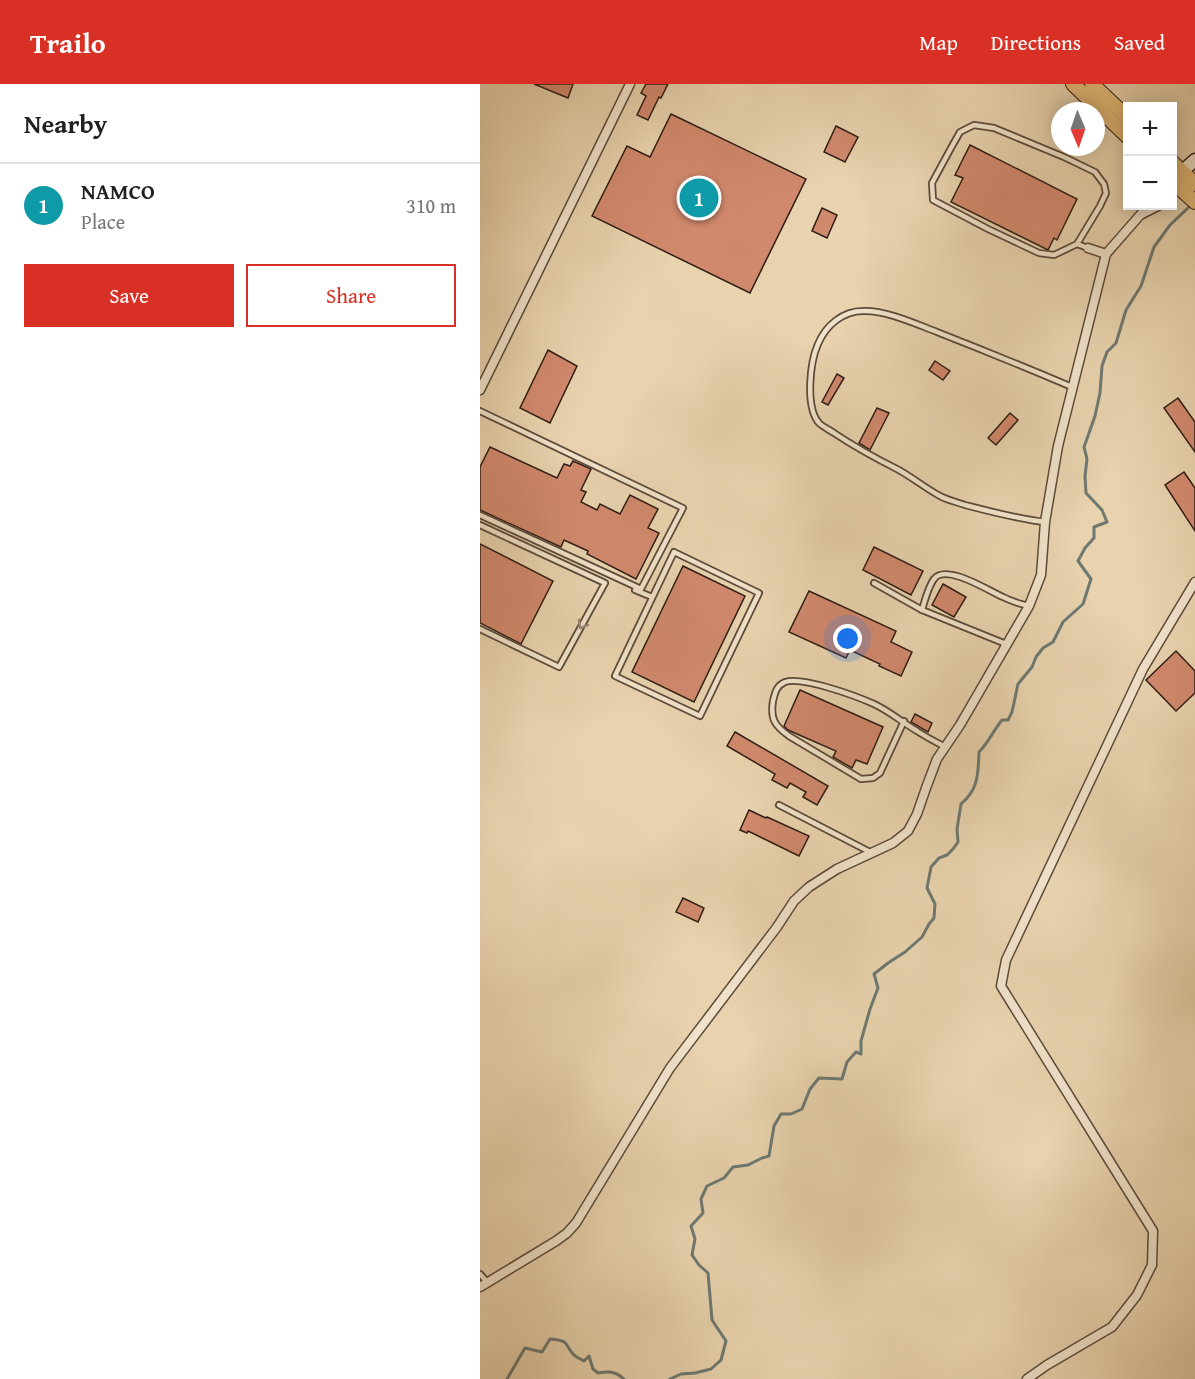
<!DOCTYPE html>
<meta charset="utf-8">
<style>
:root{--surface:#fff;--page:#f6f6f6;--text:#202124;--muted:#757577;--line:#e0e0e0;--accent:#d93025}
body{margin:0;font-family:"Gentium Book Plus",serif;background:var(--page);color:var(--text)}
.controls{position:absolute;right:18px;top:18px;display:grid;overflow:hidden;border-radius:0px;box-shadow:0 3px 15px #0003}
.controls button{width:54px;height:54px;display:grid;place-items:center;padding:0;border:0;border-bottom:2px solid var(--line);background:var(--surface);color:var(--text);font:30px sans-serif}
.compass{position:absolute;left:571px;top:18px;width:54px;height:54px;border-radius:50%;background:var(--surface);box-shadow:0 3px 15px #0003;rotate:178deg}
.you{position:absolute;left:368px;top:555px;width:21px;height:21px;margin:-15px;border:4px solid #fff;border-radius:50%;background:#1a73e8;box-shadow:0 0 0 9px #1a73e833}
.badge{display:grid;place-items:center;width:39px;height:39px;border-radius:50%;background:var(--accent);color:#fff;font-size:20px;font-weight:700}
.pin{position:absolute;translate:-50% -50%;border:3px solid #fff;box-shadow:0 2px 6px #0006}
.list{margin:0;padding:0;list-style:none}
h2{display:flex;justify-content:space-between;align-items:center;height:78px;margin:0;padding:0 24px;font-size:26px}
h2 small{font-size:20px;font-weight:400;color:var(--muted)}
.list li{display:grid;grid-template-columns:39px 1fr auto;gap:18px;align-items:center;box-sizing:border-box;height:84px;padding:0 24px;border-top:2px solid var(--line)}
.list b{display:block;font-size:22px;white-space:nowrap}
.list p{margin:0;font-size:20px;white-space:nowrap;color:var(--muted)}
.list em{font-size:20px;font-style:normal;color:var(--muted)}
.actions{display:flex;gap:12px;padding:18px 24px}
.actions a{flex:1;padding:14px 0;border:2px solid var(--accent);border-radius:0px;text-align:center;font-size:21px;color:var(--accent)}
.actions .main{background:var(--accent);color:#fff}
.map{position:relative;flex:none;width:715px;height:1295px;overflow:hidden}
header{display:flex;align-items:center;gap:36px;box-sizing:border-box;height:84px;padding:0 30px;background:var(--accent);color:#fff}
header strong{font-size:28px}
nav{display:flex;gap:33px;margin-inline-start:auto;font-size:21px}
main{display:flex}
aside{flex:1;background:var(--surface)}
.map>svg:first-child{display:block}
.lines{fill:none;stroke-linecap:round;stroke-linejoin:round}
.stream{stroke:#6e7972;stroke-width:3}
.building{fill:#d1896d;stroke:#2e1d14;stroke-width:1.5}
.lane-casing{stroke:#5c4a3a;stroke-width:8}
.street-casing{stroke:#5c4a3a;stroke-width:11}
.secondary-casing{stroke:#2e1d14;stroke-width:15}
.primary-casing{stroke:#2e1d14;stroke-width:16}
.lane{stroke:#f0e2ca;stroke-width:4.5}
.street{stroke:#f0e2ca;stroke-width:8}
.secondary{stroke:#f0e2ca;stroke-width:12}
.primary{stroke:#e4ba77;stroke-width:14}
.oneway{stroke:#998978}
</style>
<header>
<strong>Trailo</strong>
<nav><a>Map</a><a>Directions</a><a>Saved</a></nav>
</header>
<main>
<aside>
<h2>Nearby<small></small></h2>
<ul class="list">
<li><span class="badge" style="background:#0f9aa8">1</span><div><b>NAMCO</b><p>Place</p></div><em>310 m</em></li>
</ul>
<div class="actions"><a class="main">Save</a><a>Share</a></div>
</aside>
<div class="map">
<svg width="715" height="1295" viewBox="0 0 715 1295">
<rect width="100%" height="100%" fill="#e8d3ae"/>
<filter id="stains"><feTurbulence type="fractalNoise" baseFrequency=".00333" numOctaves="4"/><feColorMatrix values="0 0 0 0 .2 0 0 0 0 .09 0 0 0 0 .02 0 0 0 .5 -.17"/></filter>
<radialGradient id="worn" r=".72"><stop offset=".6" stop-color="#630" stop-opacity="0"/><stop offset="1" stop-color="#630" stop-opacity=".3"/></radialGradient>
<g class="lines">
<g class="stream">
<path d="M27,1295L45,1264L62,1268L70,1255C92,1257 83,1260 94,1271C97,1274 101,1275 104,1277L109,1272L113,1285L118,1289C129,1287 135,1287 144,1295"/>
<path d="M190,1295L201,1290L215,1289L231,1285L241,1276L246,1257L232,1236L228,1189L219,1181L212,1171L215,1155L211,1142L223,1129L221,1115L227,1102L244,1094L253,1083L268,1081L282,1074L289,1072L294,1042L301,1030H311L322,1025L330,1005L339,994L362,995L367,978L376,968L381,970V957L390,925L398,904L394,890L408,879L425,868L442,853L449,840L454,834L455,820L447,804L451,783L459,774L467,771L473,765L478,758L477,745L481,720C499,705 498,689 499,668C509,658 513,647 522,636H528L532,628L538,600L552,583L556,573L563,564L573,558L583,538L603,520L611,495L598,477L605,464L614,454V443L627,438L622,426L606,409L605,392L607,375L604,363L615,332L620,309L622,282L627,268L636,259L646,226L661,202L674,163L690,141L709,123"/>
</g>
</g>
<g class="building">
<path d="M54,0H93L88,14Z"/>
<path d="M166,0H188L181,14L179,13L168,36L157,31L166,12L161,9Z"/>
<path d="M191,30L326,95L270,209L112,132L147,62L170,73Z"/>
<path d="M356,42L378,53L365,78L344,68Z"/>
<path d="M490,61L597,115L577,156L574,154L568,166L471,118L483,94L475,91Z"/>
<path d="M342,124L357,131L347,154L332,147Z"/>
<path d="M68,266L97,282L70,339L40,324Z"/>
<path d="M455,277L470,287L463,296L449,286Z"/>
<path d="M357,290L364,294L348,321L342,318Z"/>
<path d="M698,314L715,338V368L684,324Z"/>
<path d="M397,324L409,329L390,366L379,359Z"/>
<path d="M530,329L538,336L516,361L508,354Z"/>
<path d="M10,363L77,394L84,380L90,382L93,377L111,385L101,406L106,408L101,418L117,426L120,420L140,430L150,411L178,425L168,444L179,449L156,495L107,470L108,467L84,456L81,463L0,426V383Z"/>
<path d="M704,388L715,404V447L685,401Z"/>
<path d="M0,460L73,497L41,560L0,539Z"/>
<path d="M394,463L443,487L431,511L383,486Z"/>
<path d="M203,482L265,512L214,618L152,588Z"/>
<path d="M463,500L486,513L474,533L452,521Z"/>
<path d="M329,507L416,547L411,558L432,568L421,592L399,582L400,580L370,566L366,574L309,548Z"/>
<path d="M696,567L715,587V609L696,627L666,596Z"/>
<path d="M320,606L403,643L387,680L376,676L372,684L353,673L356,667L308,646L304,642Z"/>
<path d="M435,630L452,639L448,648L431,638Z"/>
<path d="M255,648L348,702L337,721L323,713L326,708L310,699L307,704L292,696L295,690L247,662Z"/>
<path d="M269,726L286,734L287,733L329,752L319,772L268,747L267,749L260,746Z"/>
<path d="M203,814L224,824L218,838L196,828Z"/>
</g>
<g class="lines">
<g class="lane-casing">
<g id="lane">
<path d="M597,160L620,122L626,109L624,100L615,88L584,73L514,44L494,41L480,48L471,64L452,99L453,116L508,145L559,169L574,171L597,160L608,164"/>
<path d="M0,327L203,424L161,505L0,431"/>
<path d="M565,438C538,435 512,428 485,421C477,418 467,416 460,412C445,404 432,393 417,385C395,374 375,363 354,349C350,346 343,343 339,339C325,323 330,278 338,260C346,241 363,227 383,227C406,226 436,240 457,248C503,266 547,284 592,303"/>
<path d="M0,441L125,499L79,583L0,545"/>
<path d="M194,468L279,509L220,632L135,592Z"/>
<path d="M394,499L442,526L526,560"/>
<path d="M155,506L172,513"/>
<path d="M442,526C445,516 448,503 454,495C466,479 509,507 523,513C531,517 540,520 549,522"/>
<path d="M424,637L400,689L393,694L381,695L309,652C295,642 290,635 293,617C295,609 296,602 305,598C322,592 376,612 394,620C409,627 422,638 437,647C446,653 456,658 465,663"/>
<path d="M299,721L390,768"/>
<path d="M0,1190L7,1198"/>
</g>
</g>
<g class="street-casing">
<g id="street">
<path d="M662,130L678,122"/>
<path d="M608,164L626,170"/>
<path d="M0,306L150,0"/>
<path d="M0,1203L76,1157L87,1149L96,1139L190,984L297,843L314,817L329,803L357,785L413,759L428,747L437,730L446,704L457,675L480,641L549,522L561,491L565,438L578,362L626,170L661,130L666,122"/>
<path d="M547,1295L567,1281L632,1243L657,1211L672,1181L673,1147L521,902L526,876L663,585L715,498"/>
</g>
</g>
<g class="secondary-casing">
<path id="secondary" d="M696,93L715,76"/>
</g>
<g class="primary-casing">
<g id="primary">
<path d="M593,0L648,53"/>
<path d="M612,0L648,34"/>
<path d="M692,78L715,100"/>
<path d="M692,97L715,118"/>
</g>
</g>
<use href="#lane" class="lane"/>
<use href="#street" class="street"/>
<use href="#secondary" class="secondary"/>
<use href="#primary" class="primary"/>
</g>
<defs><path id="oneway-chevron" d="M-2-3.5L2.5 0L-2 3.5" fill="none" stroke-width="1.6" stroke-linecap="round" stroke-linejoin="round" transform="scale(1.5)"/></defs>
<use class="oneway" href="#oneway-chevron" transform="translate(102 541) rotate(119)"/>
<rect width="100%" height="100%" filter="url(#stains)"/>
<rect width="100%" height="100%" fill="url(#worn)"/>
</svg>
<div class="controls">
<button>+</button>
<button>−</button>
</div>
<svg class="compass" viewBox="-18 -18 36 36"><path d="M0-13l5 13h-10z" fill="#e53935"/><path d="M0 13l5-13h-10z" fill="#757577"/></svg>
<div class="you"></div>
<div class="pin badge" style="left:219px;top:114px;background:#0f9aa8">1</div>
</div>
</main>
